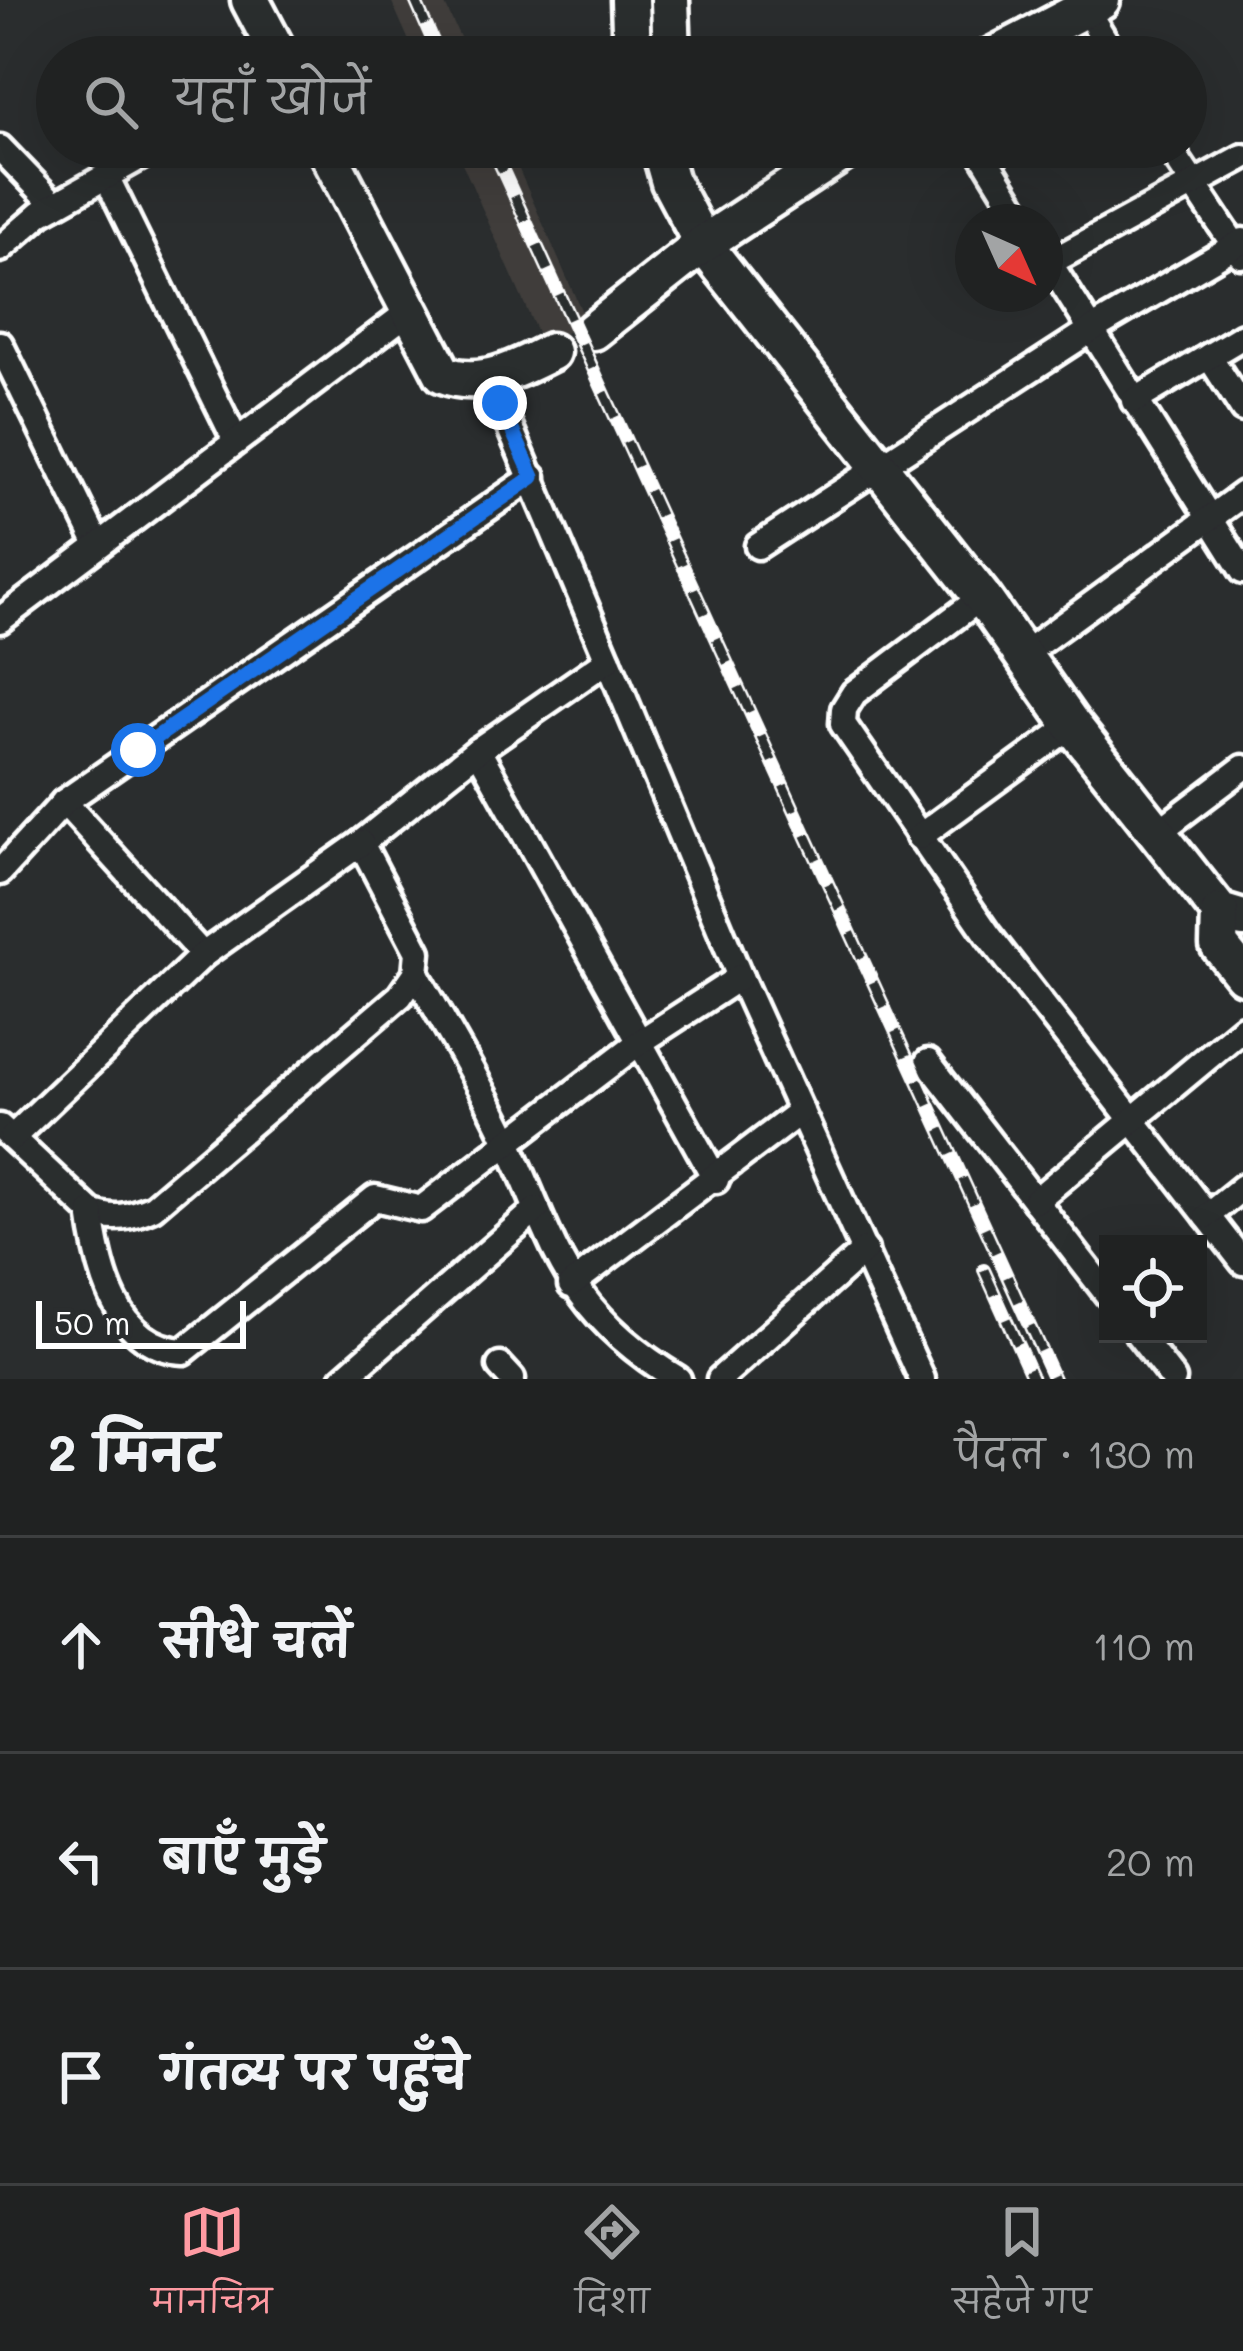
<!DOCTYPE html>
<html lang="hi">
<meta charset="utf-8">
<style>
:root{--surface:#202222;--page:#282a2a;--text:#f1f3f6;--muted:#a2a4a5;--line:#3d3f40;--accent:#ff9aa2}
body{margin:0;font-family:Mali,"Playpen Sans Deva",sans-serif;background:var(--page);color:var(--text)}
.controls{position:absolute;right:36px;bottom:36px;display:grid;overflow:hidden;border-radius:0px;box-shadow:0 12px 48px #0002}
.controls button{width:108px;height:108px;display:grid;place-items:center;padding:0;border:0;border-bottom:3px solid var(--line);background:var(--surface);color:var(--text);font:60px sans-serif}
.compass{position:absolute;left:955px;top:204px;width:108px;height:108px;border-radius:50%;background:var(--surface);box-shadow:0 12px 48px #0002;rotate:135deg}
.scale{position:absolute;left:36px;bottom:30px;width:210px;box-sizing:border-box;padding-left:12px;border:6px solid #fff;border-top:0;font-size:33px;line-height:42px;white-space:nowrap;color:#fff;-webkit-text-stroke:9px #2a2d2e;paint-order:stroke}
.stop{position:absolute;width:36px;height:36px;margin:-27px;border:9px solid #1a73e8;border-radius:50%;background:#fff}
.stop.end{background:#1a73e8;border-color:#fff;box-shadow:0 3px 12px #0008}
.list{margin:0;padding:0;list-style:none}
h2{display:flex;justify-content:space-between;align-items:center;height:156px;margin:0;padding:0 48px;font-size:51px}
h2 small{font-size:39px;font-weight:400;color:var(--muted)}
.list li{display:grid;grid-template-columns:78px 1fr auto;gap:36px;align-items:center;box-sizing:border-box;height:216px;padding:0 48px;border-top:3px solid var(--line)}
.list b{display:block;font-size:45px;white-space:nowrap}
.list em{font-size:39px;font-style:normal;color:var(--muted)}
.icon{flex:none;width:66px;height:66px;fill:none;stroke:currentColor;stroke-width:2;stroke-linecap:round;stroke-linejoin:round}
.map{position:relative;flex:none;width:1243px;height:1379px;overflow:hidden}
.search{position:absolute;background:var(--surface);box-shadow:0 12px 48px #0002;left:36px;right:36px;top:36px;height:132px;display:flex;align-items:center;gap:30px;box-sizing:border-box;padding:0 42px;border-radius:66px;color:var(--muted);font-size:45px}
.sheet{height:804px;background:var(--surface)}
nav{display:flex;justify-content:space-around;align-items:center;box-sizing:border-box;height:168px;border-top:3px solid var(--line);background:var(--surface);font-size:33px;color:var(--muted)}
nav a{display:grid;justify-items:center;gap:6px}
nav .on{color:var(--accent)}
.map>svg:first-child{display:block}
.built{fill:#3f3d3b}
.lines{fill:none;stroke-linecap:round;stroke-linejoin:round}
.street-casing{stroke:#fff;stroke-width:33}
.secondary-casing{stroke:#fff;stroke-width:45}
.street{stroke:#2a2d2e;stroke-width:24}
.secondary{stroke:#2a2d2e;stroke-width:36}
.rail-casing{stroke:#fff;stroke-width:14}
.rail{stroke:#2a2d2e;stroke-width:9;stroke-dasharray:27;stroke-linecap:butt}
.route{stroke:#1a73e8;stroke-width:15}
</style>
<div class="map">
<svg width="1243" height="1379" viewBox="0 0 1243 1379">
<rect width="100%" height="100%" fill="#2a2d2e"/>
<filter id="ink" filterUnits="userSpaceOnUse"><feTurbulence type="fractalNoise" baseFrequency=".00833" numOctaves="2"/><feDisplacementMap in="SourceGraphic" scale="24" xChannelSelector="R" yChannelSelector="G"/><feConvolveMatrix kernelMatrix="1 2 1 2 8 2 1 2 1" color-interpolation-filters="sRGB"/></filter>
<g filter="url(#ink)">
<g class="built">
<path d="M391,0H443L469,57H416Z"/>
<path d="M455,147H509L586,321L543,346Z"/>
</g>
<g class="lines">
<g class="street-casing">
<g id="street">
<path d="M1085,8L1115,57"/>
<path d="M978,147L1024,222"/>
<path d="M1169,147L1241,255"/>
<path d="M0,148L55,205"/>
<path d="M106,176L235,439"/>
<path d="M0,249L41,213L158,147"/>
<path d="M1045,256L1243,571"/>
<path d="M1049,263L1243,157"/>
<path d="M0,344L98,545"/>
<path d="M1209,356L1243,409"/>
<path d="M1134,401L1243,336"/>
<path d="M758,546L1091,330L1243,241"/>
<path d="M982,597L854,693L844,709L843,724L989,936L1243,1262"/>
<path d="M0,620L407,313"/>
<path d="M1025,653L1243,494"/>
<path d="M608,660L740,977L922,1379"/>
<path d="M478,750L716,1180"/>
<path d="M64,802L203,955"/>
<path d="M1157,833L1243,768"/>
<path d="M919,837L1072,725"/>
<path d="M0,872L64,802L533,477"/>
<path d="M416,973C444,1024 476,1075 501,1127C556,1243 560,1308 678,1379"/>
<path d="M928,1062L1108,1295"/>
<path d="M0,1127L91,1212C114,1221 130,1217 153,1207L400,996L416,973L418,952L361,843L478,750L608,660L489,378"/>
<path d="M12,1138L203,955L361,843"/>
<path d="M1035,1201L1243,1028"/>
<path d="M91,1212C98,1266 115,1348 184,1351L375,1198L421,1209L637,1044L740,977"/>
<path d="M1207,1216L1243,1187"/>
<path d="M571,1285L801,1111"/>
<path d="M1138,1334L1173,1379"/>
<path d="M500,1366L512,1379"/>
<path d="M343,1379L537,1209"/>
<path d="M720,1379L865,1250"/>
</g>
</g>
<g class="secondary-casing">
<g id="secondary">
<path d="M250,0L280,57"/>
<path d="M630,0L632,57"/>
<path d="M670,0L672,57"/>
<path d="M992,57L1101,0"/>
<path d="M325,147L443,374C480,389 518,369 551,352"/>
<path d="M660,147L670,182L703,244L982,597L1072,725L1220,912L1243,919"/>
<path d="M593,331L703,244L851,147"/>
<path d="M1220,912L1219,945L1243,975"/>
</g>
</g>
<use href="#street" class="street"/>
<use href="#secondary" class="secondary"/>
<g class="rail-casing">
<g id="rail">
<path d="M415,0L440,57"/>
<path d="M492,147L1054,1379"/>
<path d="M984,1270L1033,1379"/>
</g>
</g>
<use href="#rail" class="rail"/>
</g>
</g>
<g class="lines" filter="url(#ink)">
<path class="route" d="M138,750L533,477L500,403"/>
</g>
</svg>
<div class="controls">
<button><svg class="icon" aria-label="locate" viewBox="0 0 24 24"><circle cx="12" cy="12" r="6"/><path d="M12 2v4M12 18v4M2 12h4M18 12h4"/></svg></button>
</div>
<svg class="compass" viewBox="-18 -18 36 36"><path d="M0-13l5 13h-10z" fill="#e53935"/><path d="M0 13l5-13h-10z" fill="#a2a4a5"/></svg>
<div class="scale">50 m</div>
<div class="stop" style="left:138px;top:750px"></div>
<div class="stop end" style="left:500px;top:403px"></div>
<div class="search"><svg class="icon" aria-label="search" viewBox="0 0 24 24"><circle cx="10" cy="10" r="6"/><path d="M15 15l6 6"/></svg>यहाँ खोजें</div>
</div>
<section class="sheet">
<h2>2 मिनट<small>पैदल · 130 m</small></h2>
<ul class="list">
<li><svg class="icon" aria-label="ahead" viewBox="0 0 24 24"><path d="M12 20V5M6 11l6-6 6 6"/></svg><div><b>सीधे चलें</b></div><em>110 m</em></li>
<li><svg class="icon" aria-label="left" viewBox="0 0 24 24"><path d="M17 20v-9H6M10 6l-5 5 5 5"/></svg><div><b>बाएँ मुड़ें</b></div><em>20 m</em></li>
<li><svg class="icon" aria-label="arrive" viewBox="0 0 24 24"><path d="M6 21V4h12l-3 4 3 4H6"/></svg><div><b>गंतव्य पर पहुँचे</b></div></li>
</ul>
</section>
<nav>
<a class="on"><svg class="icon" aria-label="map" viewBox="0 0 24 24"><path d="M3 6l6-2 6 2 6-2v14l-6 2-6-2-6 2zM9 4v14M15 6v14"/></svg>मानचित्र</a>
<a><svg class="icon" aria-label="directions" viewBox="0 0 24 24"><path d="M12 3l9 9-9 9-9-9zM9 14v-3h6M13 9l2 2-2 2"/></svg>दिशा</a>
<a><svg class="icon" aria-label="saved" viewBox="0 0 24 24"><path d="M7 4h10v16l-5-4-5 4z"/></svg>सहेजे गए</a>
</nav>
